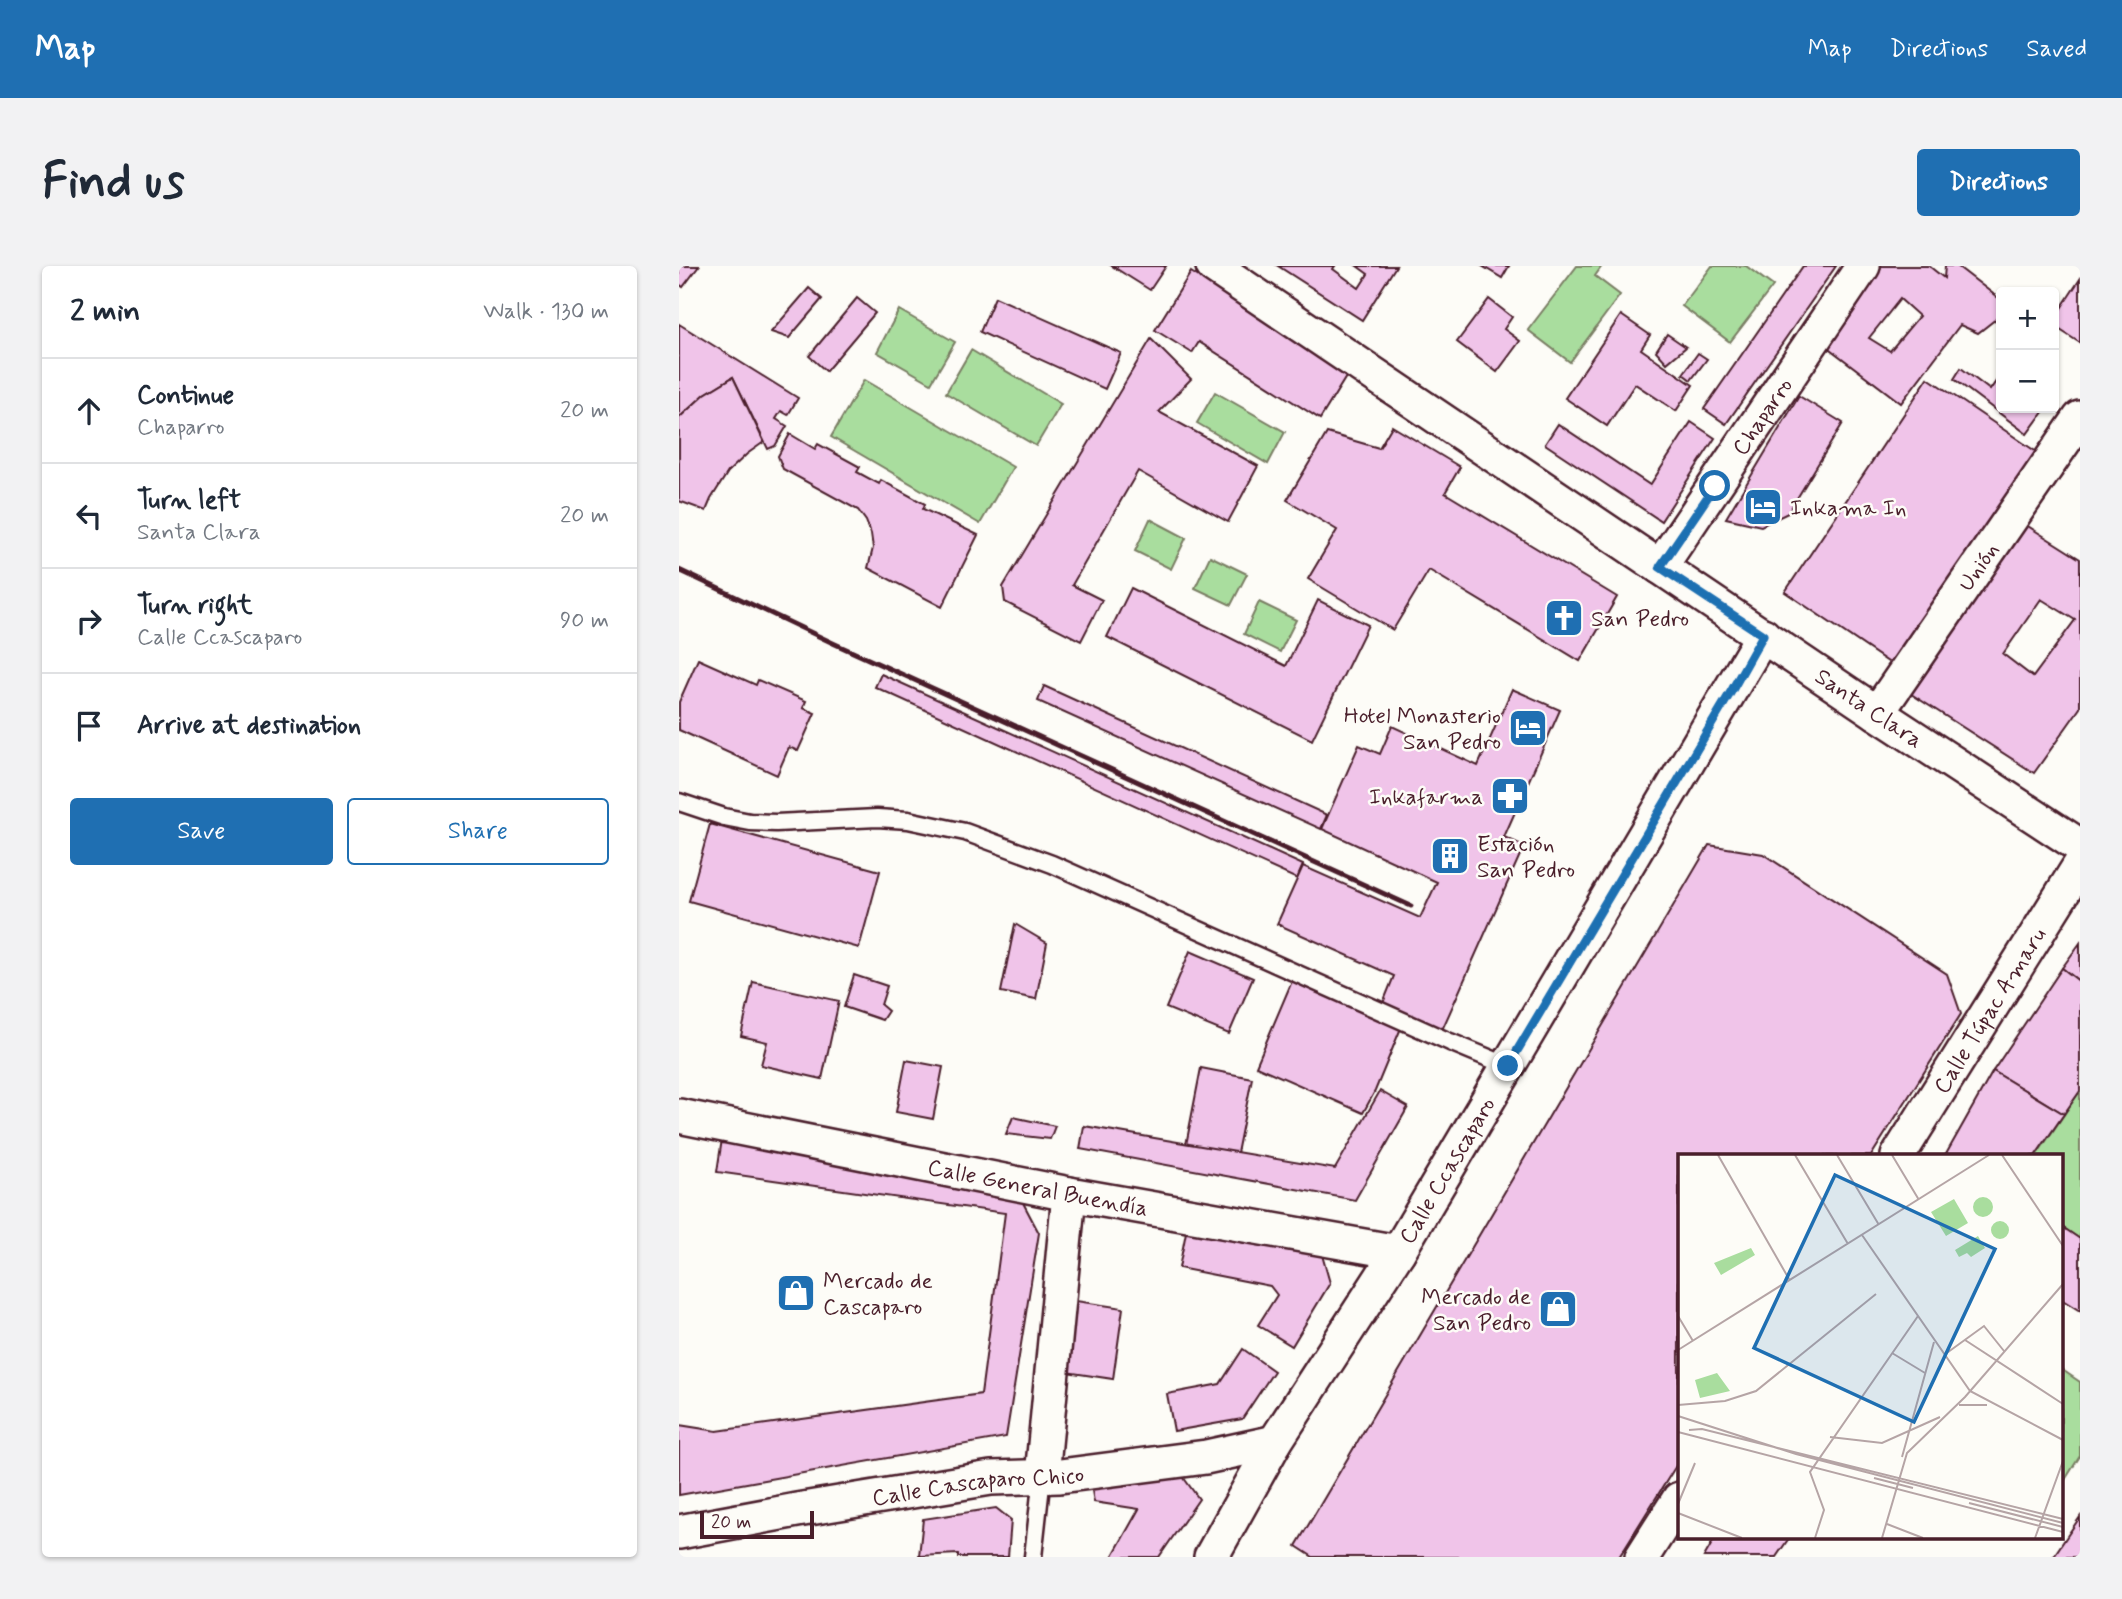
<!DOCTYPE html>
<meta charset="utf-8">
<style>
:root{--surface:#fff;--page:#f2f2f3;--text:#1f2937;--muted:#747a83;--line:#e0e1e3;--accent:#1f6fb2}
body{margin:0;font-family:Mynerve,sans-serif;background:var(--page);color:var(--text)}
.controls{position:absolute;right:21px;top:21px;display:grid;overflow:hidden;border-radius:7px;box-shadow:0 2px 5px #0004}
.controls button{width:63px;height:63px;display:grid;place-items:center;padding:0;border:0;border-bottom:2px solid var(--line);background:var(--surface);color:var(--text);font:35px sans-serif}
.scale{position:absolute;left:21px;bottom:18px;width:114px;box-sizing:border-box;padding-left:7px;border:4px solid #4a1f2b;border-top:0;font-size:19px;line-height:24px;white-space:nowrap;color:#4a1f2b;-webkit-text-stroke:5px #fdfcf7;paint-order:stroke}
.stop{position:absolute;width:21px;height:21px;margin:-16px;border:5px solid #1f6fb2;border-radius:50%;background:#fff}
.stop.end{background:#1f6fb2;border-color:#fff;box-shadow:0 2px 7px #0008}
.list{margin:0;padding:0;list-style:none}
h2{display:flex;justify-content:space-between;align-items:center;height:91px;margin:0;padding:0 28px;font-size:30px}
h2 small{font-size:23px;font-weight:400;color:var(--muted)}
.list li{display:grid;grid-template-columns:46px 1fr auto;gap:21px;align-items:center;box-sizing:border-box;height:105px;padding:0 28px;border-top:2px solid var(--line)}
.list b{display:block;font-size:26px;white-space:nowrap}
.list p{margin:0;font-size:23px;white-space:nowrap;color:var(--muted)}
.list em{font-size:23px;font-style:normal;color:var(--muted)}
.actions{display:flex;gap:14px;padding:21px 28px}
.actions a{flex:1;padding:16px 0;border:2px solid var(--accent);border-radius:7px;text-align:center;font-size:24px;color:var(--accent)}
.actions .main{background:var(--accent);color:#fff}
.icon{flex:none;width:38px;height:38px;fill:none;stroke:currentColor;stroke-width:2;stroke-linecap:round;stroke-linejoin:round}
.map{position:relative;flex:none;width:1401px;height:1291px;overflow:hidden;border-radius:7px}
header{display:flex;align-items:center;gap:42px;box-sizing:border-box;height:98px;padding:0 35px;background:var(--accent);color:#fff}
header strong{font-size:33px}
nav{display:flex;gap:38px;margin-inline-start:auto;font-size:24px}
.intro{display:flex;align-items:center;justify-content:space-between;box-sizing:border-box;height:168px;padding:0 42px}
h1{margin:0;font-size:49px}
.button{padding:18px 32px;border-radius:7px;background:var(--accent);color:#fff;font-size:24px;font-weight:700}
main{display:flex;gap:42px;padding:0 42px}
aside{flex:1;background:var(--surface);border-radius:7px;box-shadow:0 2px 5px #0004}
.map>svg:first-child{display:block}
.green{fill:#a9dd9e;stroke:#7a7e64;stroke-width:2}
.building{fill:#f0c4e9;stroke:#4a1f2b;stroke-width:2;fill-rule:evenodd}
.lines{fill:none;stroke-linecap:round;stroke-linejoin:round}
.lane-casing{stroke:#4a1f2b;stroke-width:21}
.street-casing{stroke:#4a1f2b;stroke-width:38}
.lane{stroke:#fdfcf7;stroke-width:16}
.street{stroke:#fdfcf7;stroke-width:33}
.rail{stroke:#4a1f2b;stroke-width:5}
.route{stroke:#1f6fb2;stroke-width:9}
.labels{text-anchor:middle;stroke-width:5;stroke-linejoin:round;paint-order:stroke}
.street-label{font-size:23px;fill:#4a1f2b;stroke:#fdfcf7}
.poi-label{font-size:23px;fill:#4a1f2b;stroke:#fdfcf7;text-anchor:start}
.inset-road{fill:none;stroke:#b5a4a5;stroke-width:2}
.view{fill:#1f6fb2;fill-opacity:0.15;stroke:#1f6fb2;stroke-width:3.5}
.inset-edge{fill:none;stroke:#4a1f2b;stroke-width:3.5}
</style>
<header>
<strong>Map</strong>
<nav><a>Map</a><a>Directions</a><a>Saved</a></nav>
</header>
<div class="intro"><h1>Find us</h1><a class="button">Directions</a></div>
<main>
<aside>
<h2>2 min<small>Walk · 130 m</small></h2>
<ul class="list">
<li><svg class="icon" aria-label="ahead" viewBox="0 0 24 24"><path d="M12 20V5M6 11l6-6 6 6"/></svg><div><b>Continue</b><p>Chaparro</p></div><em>20 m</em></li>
<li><svg class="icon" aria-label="left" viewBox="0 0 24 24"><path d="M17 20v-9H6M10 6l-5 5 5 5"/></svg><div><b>Turn left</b><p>Santa Clara</p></div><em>20 m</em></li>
<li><svg class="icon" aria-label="right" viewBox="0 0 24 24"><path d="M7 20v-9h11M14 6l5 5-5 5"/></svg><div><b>Turn right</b><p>Calle Ccascaparo</p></div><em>90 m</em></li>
<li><svg class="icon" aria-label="arrive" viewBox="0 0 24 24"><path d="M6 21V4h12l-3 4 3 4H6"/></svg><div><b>Arrive at destination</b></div></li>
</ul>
<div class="actions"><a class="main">Save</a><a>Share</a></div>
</aside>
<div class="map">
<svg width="1401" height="1291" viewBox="0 0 1401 1291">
<rect width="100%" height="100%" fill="#fdfcf7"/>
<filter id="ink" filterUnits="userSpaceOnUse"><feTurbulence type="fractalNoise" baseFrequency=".0143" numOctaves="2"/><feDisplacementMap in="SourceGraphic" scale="14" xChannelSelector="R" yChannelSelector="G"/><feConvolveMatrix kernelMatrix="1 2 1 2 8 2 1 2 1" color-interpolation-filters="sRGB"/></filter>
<g filter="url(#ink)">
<g class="green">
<path d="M898,0H923L916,10L941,29L891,96L849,64Z"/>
<path d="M1033,0H1067L1094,20L1051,76L1003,40Z"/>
<path d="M220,44L276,76L252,117L198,86Z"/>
<path d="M292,84L382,138L357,180L267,127Z"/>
<path d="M185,114L334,201L301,258L152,171Z"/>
<path d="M536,126L606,166L589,198L518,157Z"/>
<path d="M471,253L507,272L492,303L456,285Z"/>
<path d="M531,290L568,308L552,339L516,322Z"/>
<path d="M580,336L617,354L601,386L565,368Z"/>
<path d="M1401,825V973L1382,960V890H1357Z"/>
<path d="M1382,1103L1401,1116V1190L1382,1220Z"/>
</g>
<g class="building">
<path d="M0,0H20L4,21L0,18Z"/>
<path d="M433,0H487L471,24Z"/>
<path d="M599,0H656L654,3L680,22L689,8L678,0H717L683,54Z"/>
<path d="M803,0H830L823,12Z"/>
<path d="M1124,0H1157L1047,158L1025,143Z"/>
<path d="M1201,0H1250L1265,12L1266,0H1278L1322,34V49L1299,67L1281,59L1222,137L1143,77ZM1221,33L1240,50L1211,85L1190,72Z"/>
<path d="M512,6L670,106L641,153L520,76L513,87L476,64Z"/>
<path d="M1401,13V77L1375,60V53Z"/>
<path d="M130,22L143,33L110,72L92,66Z"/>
<path d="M316,31L442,87L426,123L301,66Z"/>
<path d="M178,32L196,47L147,105L130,90Z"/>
<path d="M810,33L833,51L825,63L841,75L818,106L778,76Z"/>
<path d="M942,49L971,69L962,83L1014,119L997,145L956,118L928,160L886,132Z"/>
<path d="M0,58L119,132L109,149L102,145L97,153L108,160L96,180L89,183L54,111L26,128L0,152Z"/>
<path d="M988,68L1007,81L988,97L977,85Z"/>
<path d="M472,73L512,113L480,146L579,200L549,256L459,205L393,319L423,334L402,375L326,336L324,321Z"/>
<path d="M1019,87L1028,93L1012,114L1004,108Z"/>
<path d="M1282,102L1311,124L1322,108V142H1367L1348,168L1275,113Z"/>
<path d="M54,111L85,176L68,188L49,206L32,233L27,245L0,235V152L26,128Z"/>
<path d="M1249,112L1362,189L1218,402L1106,326Z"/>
<path d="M1120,130L1164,157L1109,247L1082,260L1047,252Z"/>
<path d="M1012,156L1036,172L982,255L866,178L879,158L971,219Z"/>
<path d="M713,160L781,201L766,227L938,331L901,395L750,304L714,364L629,313L658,264L608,234L648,167L700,182Z"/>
<path d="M111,168L136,183L139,178L181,201L178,206L200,218L202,214L246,238L244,243L299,269L263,341L189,302L194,282L192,268L187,255L179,244L104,203L99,190Z"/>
<path d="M1344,257L1401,293V442L1355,507L1229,426ZM1362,333L1396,354L1354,411L1324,388Z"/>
<path d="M452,322L607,400L639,334L689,359L633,474L428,371Z"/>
<path d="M19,393L77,419L79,414L127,435L124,442L136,447L119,485L110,481L98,509L0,464V436Z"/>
<path d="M202,408L624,599L618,613L196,421Z"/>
<path d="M365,420L648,549L642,563L359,435Z"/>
<path d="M833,423L881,444L825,571L845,580L763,764L704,737L715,710L598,658L624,600L741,652L758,616L643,563L680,479L701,488L713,460L799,500Z"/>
<path d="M31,558L201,605L180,682L10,635Z"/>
<path d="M1030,579L1084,588L1268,708L1282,748L1192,890H1000V1195L940,1291H634L617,1280Z"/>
<path d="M336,658L368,677L357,733L322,726Z"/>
<path d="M1401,677V716L1383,702Z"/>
<path d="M511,685L574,712L550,768L487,742Z"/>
<path d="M1383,702L1401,716V825L1385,848L1314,805Z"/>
<path d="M175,709L208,720L202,739L209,745L203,754L165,741Z"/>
<path d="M613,715L722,762L696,825L684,847L577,800Z"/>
<path d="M74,716L160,735L143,813L82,799L88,776L62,770Z"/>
<path d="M227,794L264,801L254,853L217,846Z"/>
<path d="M522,802L573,812L558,887L507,879Z"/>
<path d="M1314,805L1385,848L1356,890H1266Z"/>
<path d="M701,825L729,841L676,934L401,883L405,860L656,903Z"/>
<path d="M334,851L376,860L371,873L327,868Z"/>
<path d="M43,873L341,931L360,967L327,1171L0,1229V1159L38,1165L302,1128L326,947L38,906Z"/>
<path d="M1382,960L1401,973V1045L1382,1033Z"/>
<path d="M508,961L643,989L651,1017L613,1080L579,1059L598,1029L591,1020L500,1002Z"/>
<path d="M397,1035L444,1042L434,1113L387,1106Z"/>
<path d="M564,1083L595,1105L563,1153L495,1165L488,1128L541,1118Z"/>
<path d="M499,1204L520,1233L480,1291H433L460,1243L415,1236L412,1219Z"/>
<path d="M317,1242L332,1254L329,1291H279V1288L240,1290L244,1253Z"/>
<path d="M1401,1251V1291H1374Z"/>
<path d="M1036,1272H1110L1097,1291H1025Z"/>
</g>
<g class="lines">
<g class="lane-casing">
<g id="lane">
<path d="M0,536L45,551L71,556L97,557L198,552L229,554L286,566L373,598L771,776L829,800"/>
<path d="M354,1291L363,1210"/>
</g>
</g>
<g class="street-casing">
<g id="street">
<path id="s1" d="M534,0L1198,447L1401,580"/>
<path id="s2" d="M981,301L1184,0"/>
<path id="s3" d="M1198,447L1401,152"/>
<path id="s4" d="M0,850L390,928L719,986"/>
<path id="s5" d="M1219,890L1401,599"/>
<path d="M363,1210L390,928"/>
<path id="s6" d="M0,1266L118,1244L312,1212L381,1210L527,1191L596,1176"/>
<path id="s7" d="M532,1291L596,1176L719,986L1084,369"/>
<path d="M963,1291L1000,1233"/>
</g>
</g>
<use href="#lane" class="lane"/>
<use href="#street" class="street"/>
<path class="rail" d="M0,304L154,377L732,640"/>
</g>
</g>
<g class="lines" filter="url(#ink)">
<path class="route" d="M829,800L1053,424L1084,369L981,301L1036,220"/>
</g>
<defs>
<g id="hotel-square" transform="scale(2.0125)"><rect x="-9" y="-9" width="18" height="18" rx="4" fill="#1f6fb2" stroke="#fdfcf7"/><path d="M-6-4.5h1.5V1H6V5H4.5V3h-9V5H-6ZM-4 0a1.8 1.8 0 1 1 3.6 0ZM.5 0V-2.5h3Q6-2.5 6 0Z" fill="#fff"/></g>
<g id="church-square" transform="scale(2.0125)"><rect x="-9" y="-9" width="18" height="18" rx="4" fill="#1f6fb2" stroke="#fdfcf7"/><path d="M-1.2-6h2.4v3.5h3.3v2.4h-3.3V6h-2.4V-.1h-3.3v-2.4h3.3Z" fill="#fff"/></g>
<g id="pharmacy-square" transform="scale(2.0125)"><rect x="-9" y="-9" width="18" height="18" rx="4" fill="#1f6fb2" stroke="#fdfcf7"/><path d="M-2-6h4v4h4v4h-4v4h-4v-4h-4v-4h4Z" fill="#fff"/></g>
<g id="building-square" transform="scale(2.0125)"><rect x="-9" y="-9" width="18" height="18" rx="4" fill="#1f6fb2" stroke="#fdfcf7"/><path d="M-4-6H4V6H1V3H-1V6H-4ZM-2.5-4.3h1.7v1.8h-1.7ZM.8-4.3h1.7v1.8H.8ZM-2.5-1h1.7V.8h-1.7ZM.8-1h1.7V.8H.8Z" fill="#fff"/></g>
<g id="shop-square" transform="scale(2.0125)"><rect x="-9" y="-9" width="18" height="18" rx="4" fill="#1f6fb2" stroke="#fdfcf7"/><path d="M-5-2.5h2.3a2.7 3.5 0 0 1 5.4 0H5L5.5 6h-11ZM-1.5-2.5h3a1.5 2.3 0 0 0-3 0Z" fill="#fff"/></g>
</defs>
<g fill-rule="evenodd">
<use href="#hotel-square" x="1084" y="241"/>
<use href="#church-square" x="885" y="352"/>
<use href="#hotel-square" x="849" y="462"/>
<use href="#pharmacy-square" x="831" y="530"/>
<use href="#building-square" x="771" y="590"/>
<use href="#shop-square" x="117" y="1027"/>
<use href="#shop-square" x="879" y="1043"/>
</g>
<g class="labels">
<g class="street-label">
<text dy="8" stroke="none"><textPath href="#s2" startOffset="182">Chaparro</textPath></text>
<text dy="8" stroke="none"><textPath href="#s3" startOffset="178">Unión</textPath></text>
<text dy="8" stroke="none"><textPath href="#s1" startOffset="791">Santa Clara</textPath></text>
<text dy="8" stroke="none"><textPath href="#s5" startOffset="172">Calle Túpac Amaru</textPath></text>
<text dy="8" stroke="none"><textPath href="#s7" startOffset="453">Calle Ccascaparo</textPath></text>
<text dy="8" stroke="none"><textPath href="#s4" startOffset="366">Calle General Buendía</textPath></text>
<text dy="8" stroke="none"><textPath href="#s6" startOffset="303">Calle Cascaparo Chico</textPath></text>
</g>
<g class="poi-label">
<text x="1111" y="249">Inkama In</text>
<text x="912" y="360">San Pedro</text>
<text x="822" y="457" text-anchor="end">Hotel Monasterio<tspan x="822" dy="26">San Pedro</tspan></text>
<text x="804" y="538" text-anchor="end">Inkafarma</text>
<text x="798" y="585">Estación<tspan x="798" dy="26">San Pedro</tspan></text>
<text x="144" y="1022">Mercado de<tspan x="144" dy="26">Cascaparo</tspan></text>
<text x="852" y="1038" text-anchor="end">Mercado de<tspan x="852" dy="26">San Pedro</tspan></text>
</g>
</g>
<g transform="translate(999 888)">
<rect width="385" height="385" fill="#fdfcf7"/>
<path d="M295 53a10 10 0 1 1 20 0a10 10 0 1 1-20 0ZM276,45L290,69L268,82L253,58ZM313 76a9 9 0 1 1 18 0a9 9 0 1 1-18 0ZM300,82L307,94L293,103L289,99L281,103L277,96ZM73,94L77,101L43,121L36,109ZM39,219L52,237L22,244L17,226Z" fill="#a9dd9e"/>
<path class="inset-road" d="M40,1L111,125M117,1L170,90M159,1L201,71M214,1L241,46M324,1L385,92M184,81L292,237L385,286M0,162L15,187M287,186L385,250M0,196L311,1M214,199L247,219M266,201L306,172L326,197M0,251L47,247L78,237L198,140M281,251H309M0,262L118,300L385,369M11,276L24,275L385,365M0,278L385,378M152,283L204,289L262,263M224,303L256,188M196,324L235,334M291,349L385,373M0,350L17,309M0,359L64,384M209,370L245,384M137,384L146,356L132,318L240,162M204,384L229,299L287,243L385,130M357,384L385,307"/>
<path class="view" d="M157,21L317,95L236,268L76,194Z"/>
<rect width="385" height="385" class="inset-edge"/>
</g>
</svg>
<div class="controls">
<button>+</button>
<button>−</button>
</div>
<div class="scale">20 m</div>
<div class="stop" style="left:1036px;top:220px"></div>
<div class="stop end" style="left:829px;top:800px"></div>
</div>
</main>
